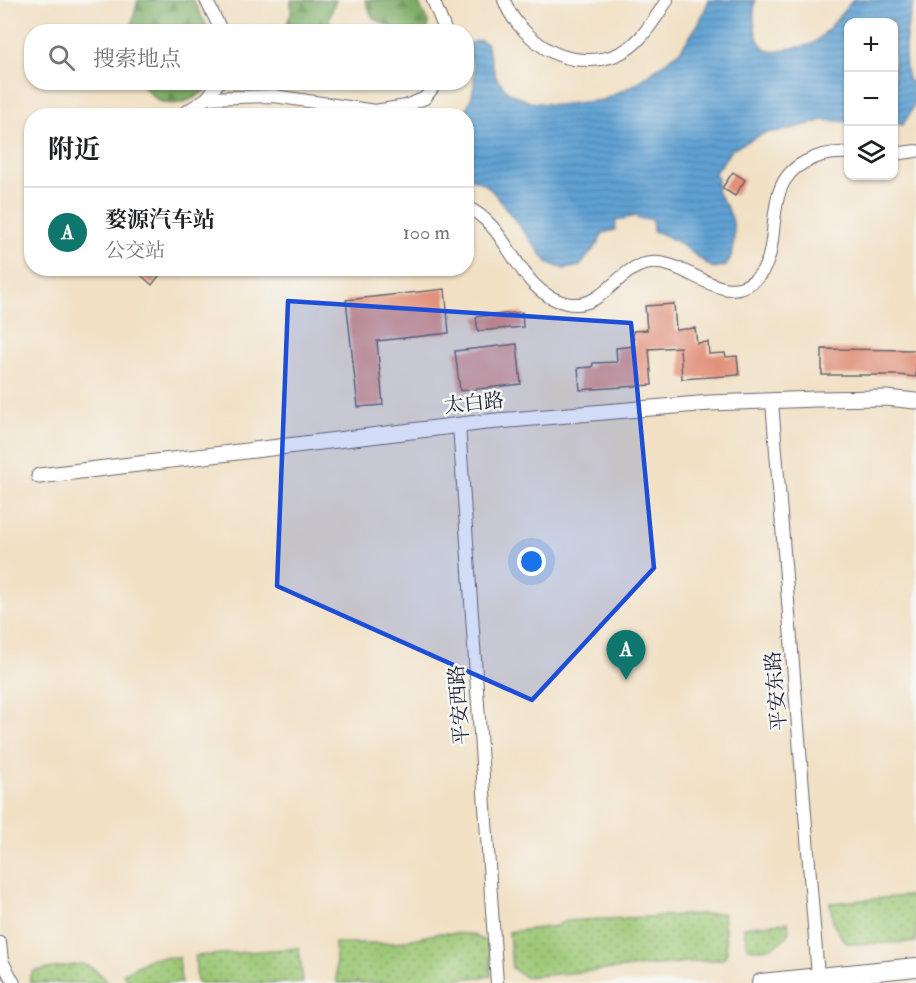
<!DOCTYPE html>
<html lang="zh">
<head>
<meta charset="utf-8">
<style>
  :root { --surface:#fff; --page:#f6f6f6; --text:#202124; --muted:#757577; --line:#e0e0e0; --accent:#0f766e }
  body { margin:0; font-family:"IM FELL Double Pica","Noto Serif SC",serif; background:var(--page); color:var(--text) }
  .controls { position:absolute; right:18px; top:18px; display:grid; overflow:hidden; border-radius:12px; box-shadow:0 2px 4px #0004 }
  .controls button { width:54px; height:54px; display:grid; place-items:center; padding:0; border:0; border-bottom:2px solid var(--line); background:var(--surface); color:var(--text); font:30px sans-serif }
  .you { position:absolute; left:532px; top:562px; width:21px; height:21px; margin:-15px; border:4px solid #fff; border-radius:50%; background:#1a73e8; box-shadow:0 0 0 9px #1a73e833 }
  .badge { display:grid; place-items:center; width:39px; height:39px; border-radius:50%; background:var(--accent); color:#fff; font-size:20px; font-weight:700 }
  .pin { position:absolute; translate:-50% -50px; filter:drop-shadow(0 2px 3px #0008) }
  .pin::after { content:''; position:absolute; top:32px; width:21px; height:18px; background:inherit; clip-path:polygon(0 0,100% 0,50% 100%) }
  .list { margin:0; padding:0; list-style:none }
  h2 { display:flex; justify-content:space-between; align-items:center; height:78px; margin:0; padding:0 24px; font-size:26px }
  h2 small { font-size:20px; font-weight:400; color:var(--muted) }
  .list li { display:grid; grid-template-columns:39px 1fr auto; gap:18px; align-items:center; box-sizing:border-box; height:90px; padding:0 24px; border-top:2px solid var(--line) }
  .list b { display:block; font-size:22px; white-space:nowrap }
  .list p { margin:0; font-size:20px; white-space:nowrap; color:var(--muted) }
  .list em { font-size:20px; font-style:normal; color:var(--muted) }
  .icon { flex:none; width:33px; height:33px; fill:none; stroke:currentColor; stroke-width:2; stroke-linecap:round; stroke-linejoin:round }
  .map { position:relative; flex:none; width:916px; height:983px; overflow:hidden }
  .search { position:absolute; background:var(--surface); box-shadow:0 2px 4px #0004; left:24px; top:24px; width:450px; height:66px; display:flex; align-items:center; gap:15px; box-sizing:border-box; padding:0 21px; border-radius:24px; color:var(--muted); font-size:22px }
  .panel { position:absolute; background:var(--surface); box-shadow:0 2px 4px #0004; left:24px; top:108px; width:450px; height:168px; border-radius:24px }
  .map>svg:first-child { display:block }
  .forest { fill:url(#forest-firs); stroke:#506750; stroke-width:1.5 }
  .park { fill:url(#park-dots); stroke:#5f7458; stroke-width:1.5 }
  .water { fill:url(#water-rules); stroke:#406287; stroke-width:1.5 }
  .building { fill:#e1907a }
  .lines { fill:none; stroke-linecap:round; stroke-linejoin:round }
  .minor-casing { stroke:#6a646b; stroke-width:14 }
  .tertiary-casing { stroke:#6a646b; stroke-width:17 }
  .primary-casing { stroke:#6a646b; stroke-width:20 }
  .minor { stroke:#fff; stroke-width:12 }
  .tertiary { stroke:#fff; stroke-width:15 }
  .primary { stroke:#fff; stroke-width:18 }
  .marked { fill:#1d4ed8; fill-opacity:0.2; stroke:#1d4ed8; stroke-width:4.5; stroke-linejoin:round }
  .labels { text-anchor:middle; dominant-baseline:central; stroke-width:5; stroke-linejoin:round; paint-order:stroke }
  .street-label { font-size:20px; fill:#22223b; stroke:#f6f6f2 }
</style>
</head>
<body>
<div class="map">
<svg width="916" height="983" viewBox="0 0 916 983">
  <defs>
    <pattern id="forest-firs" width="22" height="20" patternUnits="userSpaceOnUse" patternTransform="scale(1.5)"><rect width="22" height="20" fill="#7dac66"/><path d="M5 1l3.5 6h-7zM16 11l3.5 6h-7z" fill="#668c55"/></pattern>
    <pattern id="park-dots" width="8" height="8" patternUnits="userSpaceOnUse" patternTransform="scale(1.5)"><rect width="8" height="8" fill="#9cc774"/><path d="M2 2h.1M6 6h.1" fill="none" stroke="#7fa160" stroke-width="1.8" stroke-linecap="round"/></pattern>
    <pattern id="water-rules" width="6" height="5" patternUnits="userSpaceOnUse" patternTransform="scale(1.5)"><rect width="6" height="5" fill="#5fa1d3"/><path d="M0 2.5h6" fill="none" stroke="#4e83ac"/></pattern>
  </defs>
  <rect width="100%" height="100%" fill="#f6f6f2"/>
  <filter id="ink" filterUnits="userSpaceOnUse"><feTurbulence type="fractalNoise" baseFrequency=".0167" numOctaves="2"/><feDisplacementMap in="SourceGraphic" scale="12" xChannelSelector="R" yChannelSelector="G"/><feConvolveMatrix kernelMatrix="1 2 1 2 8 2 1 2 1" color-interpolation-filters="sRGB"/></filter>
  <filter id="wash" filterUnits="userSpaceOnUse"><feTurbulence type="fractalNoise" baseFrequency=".008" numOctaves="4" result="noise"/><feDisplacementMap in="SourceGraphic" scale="24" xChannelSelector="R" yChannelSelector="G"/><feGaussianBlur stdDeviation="1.35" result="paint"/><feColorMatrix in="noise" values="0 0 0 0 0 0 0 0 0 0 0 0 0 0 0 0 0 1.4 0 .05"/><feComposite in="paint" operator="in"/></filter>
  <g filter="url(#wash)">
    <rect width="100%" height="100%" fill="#f1e0c4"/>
    <g class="forest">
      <path d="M138 0H193L209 31H130Z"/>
      <path d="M291 0H336L329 18 331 31H284L291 13Z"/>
      <path d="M365 0H417L428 22V31H398L373 18Z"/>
      <path d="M141 83H211C200 98 177 110 158 100 151 96 146 89 141 83Z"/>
    </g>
    <g class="park">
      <path d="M916 895V942L852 944 845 942 834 925 830 903Z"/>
      <path d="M723 913 727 953 723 959 525 977 512 968 509 932 556 926 565 921Z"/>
      <path d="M788 922 789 932C781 946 763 953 747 947L744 927Z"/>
      <path d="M440 933 471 934 490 944 491 976 411 983H337L335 943H395Z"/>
      <path d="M299 948 303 983H197L195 956Z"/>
      <path d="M179 957 181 983H131L123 974 151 958Z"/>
      <path d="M81 964C93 966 101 975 109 983H30V977L34 971Z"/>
    </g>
    <path class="water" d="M709 0H755C753 15 752 45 770 51 776 53 782 50 788 49 797 46 806 48 815 42 829 31 841 13 853 0H915C905 26 902 52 908 80L916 85C916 103 913 111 902 125L894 123V22H848V122L824 120 788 130 765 133 732 149 714 174 718 178C714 197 722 196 729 211 737 226 735 253 726 266L713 268C693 255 677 237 653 231L652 219H638L637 216 616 220 615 230 603 233 598 243 580 266 564 269 548 263 494 193 485 184 467 177 466 116 463 115C471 101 476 88 474 70 473 60 467 53 470 43L480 40 486 43 496 77 509 93 530 102 557 105 603 100 636 84 680 51 699 23Z"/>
    <g id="blocks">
      <g class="building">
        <path d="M733 172 745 180 735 196 722 188Z"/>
        <path d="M147 268H165L152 285 141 275Z"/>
        <path d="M445 289 449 333 377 341 383 405 358 407 346 300Z"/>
        <path d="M674 304 676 330 695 328 697 343 708 342 709 354 725 353 726 357 737 356 739 375 682 379 680 347 649 349 652 385 580 390 578 368 592 367 593 363 617 362 616 348 634 346 633 331 647 330 645 306Z"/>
        <path d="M522 312 523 327 478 331 476 317Z"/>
        <path d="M517 344 521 384 460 391 455 351Z"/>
        <path d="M822 349 916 350V377L898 375H822Z"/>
      </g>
    </g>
  </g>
  <g filter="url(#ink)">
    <use href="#blocks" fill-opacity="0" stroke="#6a646b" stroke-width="1.5"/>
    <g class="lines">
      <g class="minor-casing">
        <g id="minor">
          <path d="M206 0 222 32"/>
          <path d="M433 0 446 32"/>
          <path d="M504 0C511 19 523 31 538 43 567 66 614 67 640 38 650 27 659 13 667 0"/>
          <path d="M207 98 274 96 375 111 406 106 425 98 437 82"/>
          <path d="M180 116 207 98 219 82"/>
          <path d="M894 154 916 151"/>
          <path d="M466 207C511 226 516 292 566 303 601 311 614 274 641 265 682 251 716 308 752 282 790 255 755 187 805 162 818 155 833 152 848 153"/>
          <path d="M772 402 818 976"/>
          <path d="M459 425 497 983"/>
          <path d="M0 943 2 961 14 983"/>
        </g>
      </g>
      <g class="tertiary-casing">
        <path id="tertiary" d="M39 476 486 422 710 403 816 399 886 398 916 401"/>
      </g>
      <g class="primary-casing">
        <path id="primary" d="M761 983 916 967"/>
      </g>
      <use href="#minor" class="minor"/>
      <use href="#tertiary" class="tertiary"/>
      <use href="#primary" class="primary"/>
    </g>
  </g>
  <path class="marked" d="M288 301 631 323 654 568 532 700 277 586Z"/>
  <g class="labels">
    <g class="street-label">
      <text transform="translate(474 403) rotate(-6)">太白路</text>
      <text transform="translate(776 691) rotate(-95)">平安东路</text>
      <text transform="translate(459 705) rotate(-94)">平安西路</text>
    </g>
  </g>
</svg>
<div class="controls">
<button>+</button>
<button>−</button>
<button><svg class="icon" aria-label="layers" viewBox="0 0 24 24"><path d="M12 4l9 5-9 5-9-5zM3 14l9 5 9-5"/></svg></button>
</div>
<div class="you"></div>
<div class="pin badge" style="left:626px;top:680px">A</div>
<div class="search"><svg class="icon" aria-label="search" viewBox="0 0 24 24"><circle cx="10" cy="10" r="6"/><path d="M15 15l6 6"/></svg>搜索地点</div>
<section class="panel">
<h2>附近<small></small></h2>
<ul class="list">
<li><span class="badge">A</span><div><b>婺源汽车站</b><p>公交站</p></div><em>100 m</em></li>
</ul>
</section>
</div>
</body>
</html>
